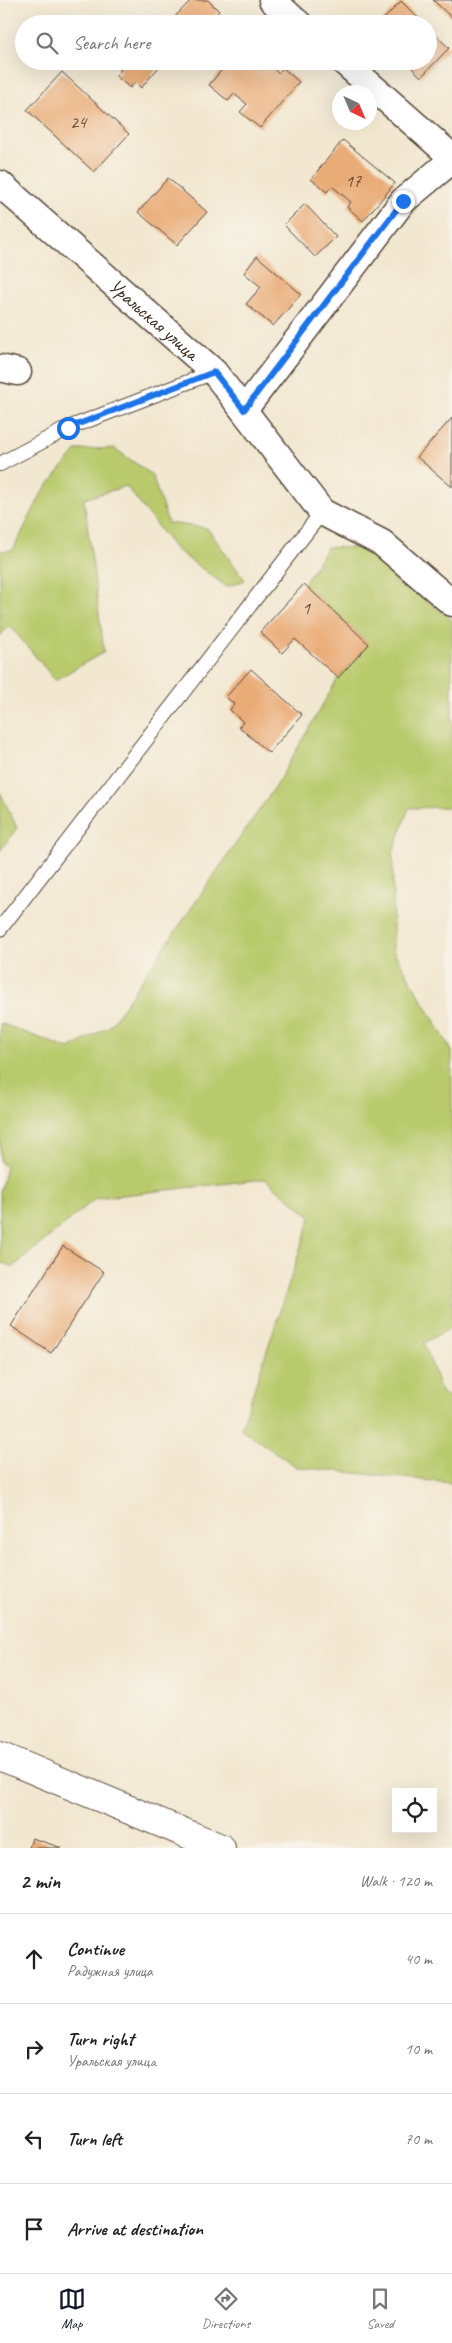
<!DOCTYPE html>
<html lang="en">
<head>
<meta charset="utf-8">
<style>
  :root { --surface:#fff; --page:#f2f2f2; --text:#222; --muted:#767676; --line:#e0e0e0; --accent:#111827 }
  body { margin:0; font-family:Caveat,sans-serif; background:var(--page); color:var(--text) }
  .controls { position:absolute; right:15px; bottom:15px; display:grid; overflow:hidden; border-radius:0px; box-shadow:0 5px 20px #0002 }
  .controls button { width:45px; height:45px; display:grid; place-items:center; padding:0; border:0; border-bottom:1px solid var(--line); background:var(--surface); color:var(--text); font:25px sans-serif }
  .compass { position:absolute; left:332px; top:85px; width:45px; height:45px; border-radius:50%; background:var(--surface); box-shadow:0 5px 20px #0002; rotate:136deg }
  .stop { position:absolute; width:15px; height:15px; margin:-11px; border:4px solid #1a73e8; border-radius:50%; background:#fff }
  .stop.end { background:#1a73e8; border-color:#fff; box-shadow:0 1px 5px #0008 }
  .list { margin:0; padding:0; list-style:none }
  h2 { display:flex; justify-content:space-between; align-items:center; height:65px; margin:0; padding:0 20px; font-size:21px }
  h2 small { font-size:16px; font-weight:400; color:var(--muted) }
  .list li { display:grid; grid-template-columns:32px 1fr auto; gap:15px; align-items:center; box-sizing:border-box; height:90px; padding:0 20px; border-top:1px solid var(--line) }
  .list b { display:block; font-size:19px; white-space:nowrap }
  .list p { margin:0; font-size:16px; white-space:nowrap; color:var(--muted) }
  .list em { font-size:16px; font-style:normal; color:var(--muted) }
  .icon { flex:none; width:28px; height:28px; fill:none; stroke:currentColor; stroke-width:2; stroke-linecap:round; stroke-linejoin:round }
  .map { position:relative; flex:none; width:452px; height:1848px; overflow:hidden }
  .search { position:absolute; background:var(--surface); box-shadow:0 5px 20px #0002; left:15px; right:15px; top:15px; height:55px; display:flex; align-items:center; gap:12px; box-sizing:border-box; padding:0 18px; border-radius:28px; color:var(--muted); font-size:19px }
  .sheet { height:425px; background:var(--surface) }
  nav { display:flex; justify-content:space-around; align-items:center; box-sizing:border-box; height:70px; border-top:1px solid var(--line); background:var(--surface); font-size:14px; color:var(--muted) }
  nav a { display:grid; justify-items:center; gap:2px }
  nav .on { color:var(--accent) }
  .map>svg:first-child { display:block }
  .green { fill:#b9ca6d; stroke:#7a7a46 }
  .building { fill:#eaac77 }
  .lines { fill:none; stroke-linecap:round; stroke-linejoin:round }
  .lane-casing { stroke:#564639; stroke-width:16 }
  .street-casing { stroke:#564639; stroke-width:29 }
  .secondary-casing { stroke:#564639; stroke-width:30 }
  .lane { stroke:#fff; stroke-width:14 }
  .street { stroke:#fff; stroke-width:26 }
  .secondary { stroke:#fff; stroke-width:28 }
  .route { stroke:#1a73e8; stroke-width:6 }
  .labels { text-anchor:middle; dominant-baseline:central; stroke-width:5; stroke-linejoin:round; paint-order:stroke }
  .number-label { font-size:18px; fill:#674a34 }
  .street-label { font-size:20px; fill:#3b2a1e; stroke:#f7f3e8 }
</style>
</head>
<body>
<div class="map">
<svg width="452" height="1848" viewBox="0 0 452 1848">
  <rect width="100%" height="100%" fill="#f7f3e8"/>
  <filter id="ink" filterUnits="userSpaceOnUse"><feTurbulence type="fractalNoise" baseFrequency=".02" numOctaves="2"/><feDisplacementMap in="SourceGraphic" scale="10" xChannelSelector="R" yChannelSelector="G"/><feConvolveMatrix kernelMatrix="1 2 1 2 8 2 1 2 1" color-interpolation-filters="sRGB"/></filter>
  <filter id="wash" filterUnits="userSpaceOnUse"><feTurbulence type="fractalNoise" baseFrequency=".0096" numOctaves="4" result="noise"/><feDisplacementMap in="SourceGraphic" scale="20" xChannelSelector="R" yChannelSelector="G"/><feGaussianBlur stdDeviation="1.12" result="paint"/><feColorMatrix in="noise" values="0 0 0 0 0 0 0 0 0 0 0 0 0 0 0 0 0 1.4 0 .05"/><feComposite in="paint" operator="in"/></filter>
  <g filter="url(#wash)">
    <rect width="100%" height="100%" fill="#f2e7d0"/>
    <g class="green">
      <path d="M114 448 152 475 168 523 207 528 245 580 227 587 175 549 126 486 84 499 104 652 55 680 10 626 0 636V551L13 550 43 491 77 450Z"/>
      <path d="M327 547 360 548 452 620V807L409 808 393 853V950L452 1051V1327L424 1343 442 1394 452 1398V1483L297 1467 241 1429 311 1217 265 1179 96 1198 13 1267 0 1262V1192L6 1167 0 1162V1023L69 1049 110 1026 275 787 338 678 369 644 304 584Z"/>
      <path d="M0 792 17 828 0 851Z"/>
    </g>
    <g id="blocks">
      <g class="building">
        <path d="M191 0H208L219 11 207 24H172L170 22Z"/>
        <path d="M433 0H452V18Z"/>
        <path d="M401 1 424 24H379Z"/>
        <path d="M428 28 449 48 421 77 405 61H428Z"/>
        <path d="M111 61H153L159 67 141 88 135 82 130 88 116 76 121 70Z"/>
        <path d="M229 61H265L278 73 283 68 299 82 260 128 240 112 247 104 234 94 228 101 209 85Z"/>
        <path d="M62 72 129 134 94 172 27 110Z"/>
        <path d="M343 140 395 183 363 221 347 207 351 202 332 186 327 192 311 179Z"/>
        <path d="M168 178 207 212 177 245 138 212Z"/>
        <path d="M305 204 336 237 315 257 284 225Z"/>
        <path d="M257 256 301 294 273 326 246 304 261 287 244 273Z"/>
        <path d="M452 418V487L417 457Z"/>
        <path d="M304 584 369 644 338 678 295 639 282 653 260 632Z"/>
        <path d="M251 669 302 715 269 753 239 727 243 722 230 710 234 704 226 697Z"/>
        <path d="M63 1246 104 1272 51 1353 11 1326Z"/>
        <path d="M32 1838 62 1848H29Z"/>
      </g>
    </g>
  </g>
  <g filter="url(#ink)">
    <use href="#blocks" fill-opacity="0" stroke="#564639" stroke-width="1"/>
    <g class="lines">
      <g class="lane-casing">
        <g id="lane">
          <path d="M0 464 68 428 214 372"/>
          <path d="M0 929 322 512"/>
        </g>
      </g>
      <g class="street-casing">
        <g id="street">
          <path d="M272 0 299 24"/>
          <path d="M343 61 452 157"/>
          <path id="s1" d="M0 184 214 372 322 512 382 543 452 603"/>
          <path d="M0 368 18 372"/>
          <path d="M244 410 403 201 452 160"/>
        </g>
      </g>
      <g class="secondary-casing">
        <path id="secondary" d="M0 1756 221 1848"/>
      </g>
      <use href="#lane" class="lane"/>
      <use href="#street" class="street"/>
      <use href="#secondary" class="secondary"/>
    </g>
  </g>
  <g class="lines" filter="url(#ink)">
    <path class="route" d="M68 428 214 372 244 410 403 201"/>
  </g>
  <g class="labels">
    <g class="number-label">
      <text x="78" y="122">24</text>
      <text x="353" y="181">17</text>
      <text x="306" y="608">1</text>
    </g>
    <g class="street-label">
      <text stroke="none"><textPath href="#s1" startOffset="205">Уральская улица</textPath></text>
    </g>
  </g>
</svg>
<div class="controls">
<button><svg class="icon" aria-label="locate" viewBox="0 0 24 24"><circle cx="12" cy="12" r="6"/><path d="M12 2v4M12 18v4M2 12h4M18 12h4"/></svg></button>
</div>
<svg class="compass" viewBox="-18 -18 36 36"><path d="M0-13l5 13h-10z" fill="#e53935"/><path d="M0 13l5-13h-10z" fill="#767676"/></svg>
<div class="stop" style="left:68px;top:428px"></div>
<div class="stop end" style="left:403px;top:201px"></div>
<div class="search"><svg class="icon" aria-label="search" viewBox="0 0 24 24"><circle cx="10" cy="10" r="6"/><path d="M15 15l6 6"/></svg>Search here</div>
</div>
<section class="sheet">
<h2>2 min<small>Walk · 120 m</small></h2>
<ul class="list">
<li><svg class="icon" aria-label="ahead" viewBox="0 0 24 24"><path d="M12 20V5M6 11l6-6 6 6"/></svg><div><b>Continue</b><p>Радужная улица</p></div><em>40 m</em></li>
<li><svg class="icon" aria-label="right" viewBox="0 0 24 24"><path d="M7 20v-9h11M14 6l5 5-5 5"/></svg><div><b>Turn right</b><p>Уральская улица</p></div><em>10 m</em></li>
<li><svg class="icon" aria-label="left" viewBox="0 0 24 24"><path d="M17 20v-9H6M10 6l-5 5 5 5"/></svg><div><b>Turn left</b></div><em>70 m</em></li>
<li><svg class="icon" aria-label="arrive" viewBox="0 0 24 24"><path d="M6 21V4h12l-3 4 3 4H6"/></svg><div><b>Arrive at destination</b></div></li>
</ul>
</section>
<nav>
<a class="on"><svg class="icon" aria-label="map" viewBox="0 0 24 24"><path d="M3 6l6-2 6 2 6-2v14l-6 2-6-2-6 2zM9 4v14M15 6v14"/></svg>Map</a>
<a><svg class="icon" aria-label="directions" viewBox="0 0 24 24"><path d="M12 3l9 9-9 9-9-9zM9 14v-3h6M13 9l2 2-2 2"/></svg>Directions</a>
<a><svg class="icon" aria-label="saved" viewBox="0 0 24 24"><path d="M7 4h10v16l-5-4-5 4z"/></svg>Saved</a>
</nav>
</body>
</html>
